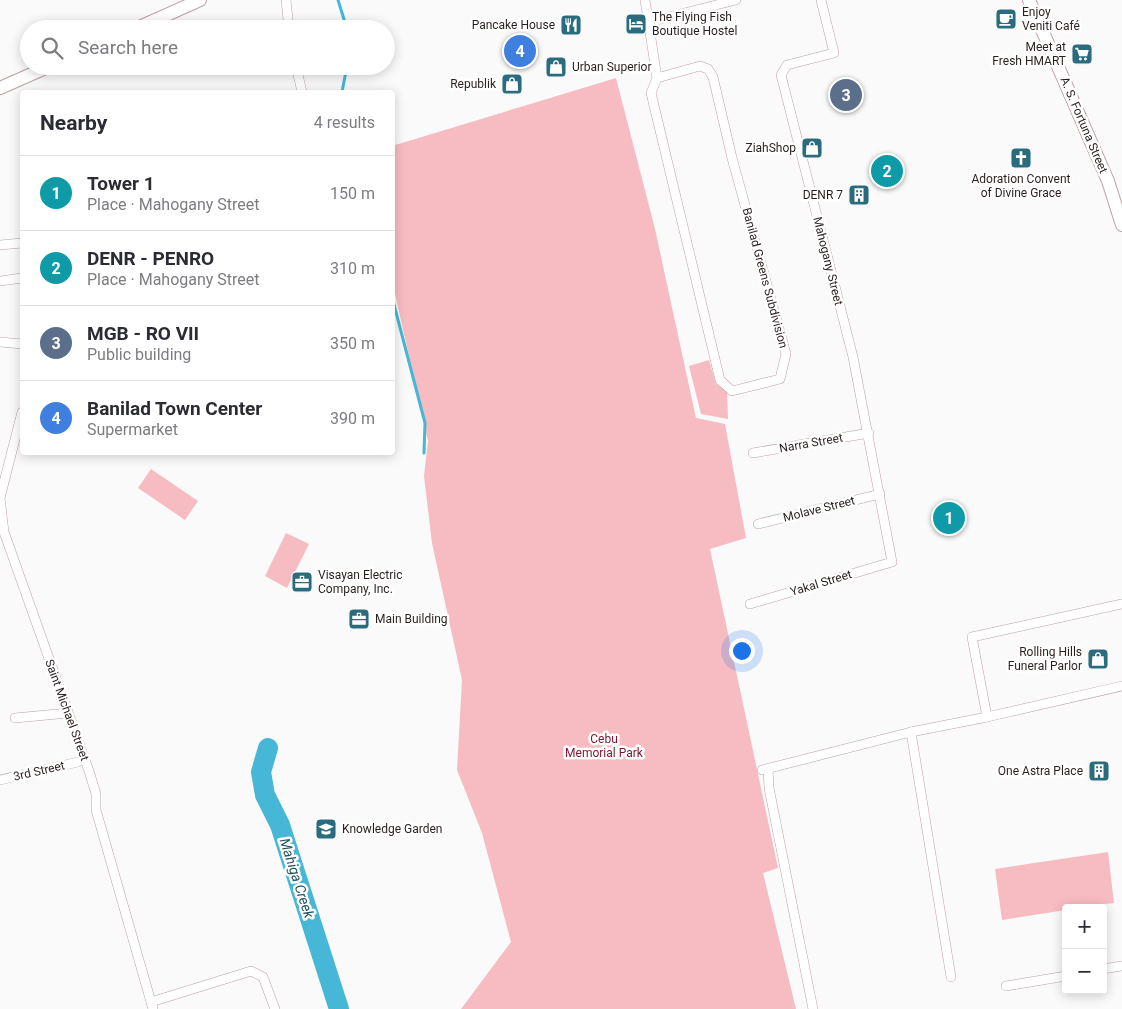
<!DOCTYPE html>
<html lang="en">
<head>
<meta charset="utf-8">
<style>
  :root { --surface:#fff; --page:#f7f7f7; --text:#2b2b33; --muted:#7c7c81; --line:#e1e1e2; --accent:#2a6c7e }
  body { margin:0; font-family:Roboto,sans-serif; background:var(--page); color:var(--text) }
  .controls { position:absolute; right:15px; bottom:15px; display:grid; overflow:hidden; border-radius:5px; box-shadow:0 2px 12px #0003 }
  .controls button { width:45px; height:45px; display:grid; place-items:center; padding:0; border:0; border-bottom:1px solid var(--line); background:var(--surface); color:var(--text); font:25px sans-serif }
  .you { position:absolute; left:741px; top:650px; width:18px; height:18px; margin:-12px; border:4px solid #fff; border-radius:50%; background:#1a73e8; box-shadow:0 0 0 8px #1a73e833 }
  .badge { display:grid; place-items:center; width:32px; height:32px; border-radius:50%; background:var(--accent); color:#fff; font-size:16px; font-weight:700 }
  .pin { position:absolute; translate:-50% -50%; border:2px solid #fff; box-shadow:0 1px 5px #0006 }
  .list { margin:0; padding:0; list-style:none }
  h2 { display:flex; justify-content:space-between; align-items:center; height:65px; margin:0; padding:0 20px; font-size:21px }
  h2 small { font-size:16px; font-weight:400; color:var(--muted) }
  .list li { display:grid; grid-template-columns:32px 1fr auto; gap:15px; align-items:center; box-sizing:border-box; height:75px; padding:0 20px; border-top:1px solid var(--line) }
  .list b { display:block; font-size:19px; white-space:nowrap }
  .list p { margin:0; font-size:16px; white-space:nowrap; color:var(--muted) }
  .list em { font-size:16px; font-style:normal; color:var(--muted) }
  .icon { flex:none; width:28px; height:28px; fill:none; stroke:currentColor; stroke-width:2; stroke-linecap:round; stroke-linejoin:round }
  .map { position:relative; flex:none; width:1122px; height:1009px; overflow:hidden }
  .search { position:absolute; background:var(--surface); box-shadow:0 2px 12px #0003; left:20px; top:20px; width:375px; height:55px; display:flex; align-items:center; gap:12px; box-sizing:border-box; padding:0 18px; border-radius:28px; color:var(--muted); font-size:19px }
  .panel { position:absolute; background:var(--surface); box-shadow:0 2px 12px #0003; left:20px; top:90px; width:375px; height:365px; border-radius:5px }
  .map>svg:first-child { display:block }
  .green { fill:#f7bcc1 }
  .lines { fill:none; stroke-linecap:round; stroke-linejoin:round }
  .stream { stroke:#46b7d6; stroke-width:3 }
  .river { stroke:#46b7d6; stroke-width:20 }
  .minor-casing { stroke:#bea1a3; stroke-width:10 }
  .secondary-casing { stroke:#bea1a3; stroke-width:14 }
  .minor { stroke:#fff; stroke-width:9 }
  .secondary { stroke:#fff; stroke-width:12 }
  .labels { text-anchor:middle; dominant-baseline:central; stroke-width:5; stroke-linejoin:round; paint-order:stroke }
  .poi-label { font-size:12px; fill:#2a1f1f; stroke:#fff; text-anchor:end }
  .street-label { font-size:12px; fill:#2a1f1f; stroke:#fff }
  .park-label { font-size:12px; fill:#7e142e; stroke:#fff }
  .water-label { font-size:14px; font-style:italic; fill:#235360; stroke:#fff }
</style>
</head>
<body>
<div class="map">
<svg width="1122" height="1009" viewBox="0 0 1122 1009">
  <rect width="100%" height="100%" fill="#fafafa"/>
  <g class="green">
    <path d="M616 78 655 229 696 418 725 424 746 538 710 549 778 868 763 873 796 1009H461L511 942 482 833 457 770 462 680 432 543 424 476 428 441 393 285 392 146Z"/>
    <path d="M709 360 716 384 727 391 728 419 701 414 689 366Z"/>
    <path d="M151 469 198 501 185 520 138 488Z"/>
    <path d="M286 533 309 544 287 588 265 576Z"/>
    <path d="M1108 852 1114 903 1066 908V910L1002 920 995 869Z"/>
  </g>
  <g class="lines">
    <g class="stream">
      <path d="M338 0 347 29"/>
      <path d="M342 92 347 66"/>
      <path d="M392 297 425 423 424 453"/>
    </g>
    <path class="river" d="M268 748 261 772 265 795 280 825 339 1009"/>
    <g class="minor-casing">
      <g id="minor">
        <path d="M286 0 289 29"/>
        <path d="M645 0 657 78 651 93 720 380 732 391 780 379 786 354 732 158 713 77 708 69 700 66 657 78"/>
        <path d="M649 22 736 0"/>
        <path d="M296 66 302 92"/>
        <path d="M0 245 22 243"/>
        <path d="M0 281 22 278"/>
        <path d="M0 342 22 344"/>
        <path d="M22 412 0 498 4 532 89 771 96 794V810L153 1009"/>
        <path d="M753 453 869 433"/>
        <path d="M758 524 880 494"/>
        <path d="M750 604 892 562 853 357 781 75 787 65 834 53 821 0"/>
        <path d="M987 717 972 637 1122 604"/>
        <path d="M15 718 68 713"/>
        <path d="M911 732 951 977"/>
        <path d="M768 769 769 788 813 1009"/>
        <path d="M762 770 911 732 987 717 1122 686"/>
        <path d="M0 780 78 762"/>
        <path d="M1103 969 1122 966"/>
        <path d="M1006 986 1066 976"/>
        <path d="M151 1002 251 971 263 977 275 1009"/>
      </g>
    </g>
    <g class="secondary-casing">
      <g id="secondary">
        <path d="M1029 0 1108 181 1122 225"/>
        <path d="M135 29 200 0"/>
        <path d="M0 88 50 66"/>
      </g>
    </g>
    <use href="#minor" class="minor"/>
    <use href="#secondary" class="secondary"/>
  </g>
  <defs>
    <g id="cafe-square" transform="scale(1.125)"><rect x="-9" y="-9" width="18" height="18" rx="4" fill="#2a6c7e" stroke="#fff"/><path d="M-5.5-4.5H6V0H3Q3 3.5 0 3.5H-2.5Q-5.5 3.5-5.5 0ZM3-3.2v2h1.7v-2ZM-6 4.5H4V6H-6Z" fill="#fff"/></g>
    <g id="hotel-square" transform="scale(1.125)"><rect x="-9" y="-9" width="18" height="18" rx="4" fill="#2a6c7e" stroke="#fff"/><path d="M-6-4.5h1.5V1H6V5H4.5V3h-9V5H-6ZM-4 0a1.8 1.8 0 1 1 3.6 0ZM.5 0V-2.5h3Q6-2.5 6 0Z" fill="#fff"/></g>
    <g id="restaurant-square" transform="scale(1.125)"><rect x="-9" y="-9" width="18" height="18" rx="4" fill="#2a6c7e" stroke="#fff"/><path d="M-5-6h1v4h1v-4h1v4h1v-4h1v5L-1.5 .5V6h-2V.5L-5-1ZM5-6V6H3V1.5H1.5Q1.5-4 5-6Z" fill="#fff"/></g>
    <g id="supermarket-square" transform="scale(1.125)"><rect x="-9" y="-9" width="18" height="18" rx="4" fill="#2a6c7e" stroke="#fff"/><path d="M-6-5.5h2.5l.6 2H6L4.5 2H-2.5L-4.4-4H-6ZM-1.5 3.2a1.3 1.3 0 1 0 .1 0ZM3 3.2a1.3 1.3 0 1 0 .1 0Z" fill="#fff"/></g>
    <g id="shop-square" transform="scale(1.125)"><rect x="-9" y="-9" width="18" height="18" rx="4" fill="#2a6c7e" stroke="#fff"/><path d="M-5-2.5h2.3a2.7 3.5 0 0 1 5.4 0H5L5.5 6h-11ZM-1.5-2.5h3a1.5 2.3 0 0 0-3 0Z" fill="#fff"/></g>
    <g id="church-square" transform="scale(1.125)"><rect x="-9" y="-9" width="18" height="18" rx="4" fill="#2a6c7e" stroke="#fff"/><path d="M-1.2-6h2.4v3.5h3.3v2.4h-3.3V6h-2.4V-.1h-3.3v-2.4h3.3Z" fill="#fff"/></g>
    <g id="building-square" transform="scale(1.125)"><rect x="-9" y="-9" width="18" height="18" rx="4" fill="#2a6c7e" stroke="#fff"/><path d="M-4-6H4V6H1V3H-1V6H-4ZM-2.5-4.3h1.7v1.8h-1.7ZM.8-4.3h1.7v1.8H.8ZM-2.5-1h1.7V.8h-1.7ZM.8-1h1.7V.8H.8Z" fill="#fff"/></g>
    <g id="office-square" transform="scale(1.125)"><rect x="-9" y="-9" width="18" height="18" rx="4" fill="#2a6c7e" stroke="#fff"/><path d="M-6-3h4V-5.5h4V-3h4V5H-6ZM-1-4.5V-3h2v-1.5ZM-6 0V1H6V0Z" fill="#fff"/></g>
    <g id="school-square" transform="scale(1.125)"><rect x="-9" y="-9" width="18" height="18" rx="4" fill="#2a6c7e" stroke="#fff"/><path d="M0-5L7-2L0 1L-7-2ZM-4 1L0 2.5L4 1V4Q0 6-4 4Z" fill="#fff"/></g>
  </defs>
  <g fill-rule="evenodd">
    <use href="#cafe-square" x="1006" y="19"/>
    <use href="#hotel-square" x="636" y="24"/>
    <use href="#restaurant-square" x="571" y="25"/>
    <use href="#supermarket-square" x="1082" y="54"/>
    <use href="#shop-square" x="556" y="67"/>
    <use href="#shop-square" x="512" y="84"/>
    <use href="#shop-square" x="812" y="148"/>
    <use href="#church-square" x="1021" y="158"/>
    <use href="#building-square" x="859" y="195"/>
    <use href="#office-square" x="302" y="582"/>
    <use href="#office-square" x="359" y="619"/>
    <use href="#shop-square" x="1098" y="659"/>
    <use href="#building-square" x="1099" y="771"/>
    <use href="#school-square" x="326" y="829"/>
  </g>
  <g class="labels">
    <g class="poi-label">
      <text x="1022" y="12" text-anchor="start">Enjoy<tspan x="1022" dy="14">Veniti Café</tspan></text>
      <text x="652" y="17" text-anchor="start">The Flying Fish<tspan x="652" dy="14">Boutique Hostel</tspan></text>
      <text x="555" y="25">Pancake House</text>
      <text x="1066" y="47">Meet at<tspan x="1066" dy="14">Fresh HMART</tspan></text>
      <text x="572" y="67" text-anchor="start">Urban Superior</text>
      <text x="496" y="84">Republik</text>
      <text x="796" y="148">ZiahShop</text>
      <text x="1021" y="179" text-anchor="middle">Adoration Convent<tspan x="1021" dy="14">of Divine Grace</tspan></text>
      <text x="843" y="195">DENR 7</text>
      <text x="318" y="575" text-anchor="start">Visayan Electric<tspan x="318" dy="14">Company, Inc.</tspan></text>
      <text x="375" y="619" text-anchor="start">Main Building</text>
      <text x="1082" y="652">Rolling Hills<tspan x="1082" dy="14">Funeral Parlor</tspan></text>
      <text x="1083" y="771">One Astra Place</text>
      <text x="342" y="829" text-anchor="start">Knowledge Garden</text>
    </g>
    <g class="street-label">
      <text transform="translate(1084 125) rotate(67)">A. S. Fortuna Street</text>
      <text transform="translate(828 261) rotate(76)">Mahogany Street</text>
      <text transform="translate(765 278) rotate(75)">Banilad Greens Subdivision</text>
      <text transform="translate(811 443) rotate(-10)">Narra Street</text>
      <text transform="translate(819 509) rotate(-14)">Molave Street</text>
      <text transform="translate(821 583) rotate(-17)">Yakal Street</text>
      <text transform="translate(67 710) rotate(70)">Saint Michael Street</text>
      <text transform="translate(39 771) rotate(-13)">3rd Street</text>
    </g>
    <g class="park-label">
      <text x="604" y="739">Cebu<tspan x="604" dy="14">Memorial Park</tspan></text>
    </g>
    <g class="water-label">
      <text transform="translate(297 878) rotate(72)">Mahiga Creek</text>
    </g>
  </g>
</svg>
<div class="controls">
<button>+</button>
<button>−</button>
</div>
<div class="you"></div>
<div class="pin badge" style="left:949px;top:518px;background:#0f9aa8">1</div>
<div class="pin badge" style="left:887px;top:171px;background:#0f9aa8">2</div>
<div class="pin badge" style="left:846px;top:95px;background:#5c6f8a">3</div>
<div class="pin badge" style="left:520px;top:51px;background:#3f7fe0">4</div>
<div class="search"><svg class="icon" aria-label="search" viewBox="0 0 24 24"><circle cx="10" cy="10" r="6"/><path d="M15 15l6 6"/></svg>Search here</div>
<section class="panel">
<h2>Nearby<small>4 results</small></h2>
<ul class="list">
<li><span class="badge" style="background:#0f9aa8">1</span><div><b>Tower 1</b><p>Place · Mahogany Street</p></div><em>150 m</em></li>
<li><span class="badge" style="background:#0f9aa8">2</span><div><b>DENR - PENRO</b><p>Place · Mahogany Street</p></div><em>310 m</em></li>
<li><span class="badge" style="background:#5c6f8a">3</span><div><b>MGB - RO VII</b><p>Public building</p></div><em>350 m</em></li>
<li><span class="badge" style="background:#3f7fe0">4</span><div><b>Banilad Town Center</b><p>Supermarket</p></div><em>390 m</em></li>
</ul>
</section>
</div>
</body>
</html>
